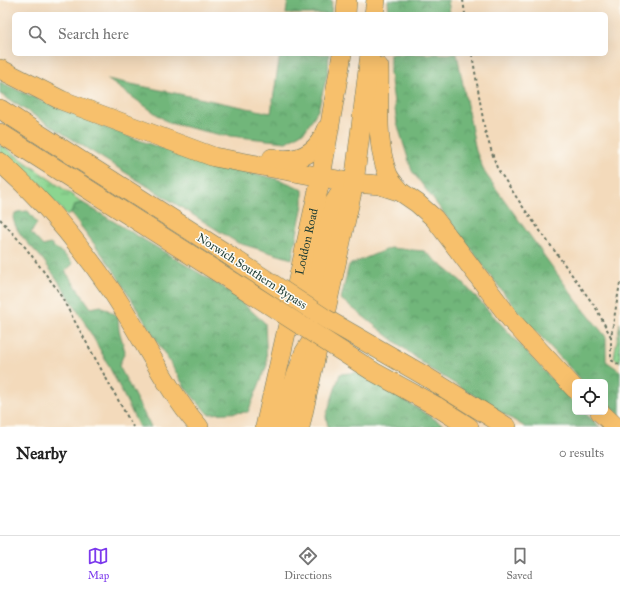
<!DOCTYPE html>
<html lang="en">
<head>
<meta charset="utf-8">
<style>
  :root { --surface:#fff; --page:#f2f2f2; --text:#222; --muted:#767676; --line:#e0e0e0; --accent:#7c3aed }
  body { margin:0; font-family:"IM FELL Great Primer",serif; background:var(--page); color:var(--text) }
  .controls { position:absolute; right:12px; bottom:12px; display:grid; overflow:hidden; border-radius:6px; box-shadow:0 4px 16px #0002 }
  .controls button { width:36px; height:36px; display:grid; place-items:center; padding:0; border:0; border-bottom:1px solid var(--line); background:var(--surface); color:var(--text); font:20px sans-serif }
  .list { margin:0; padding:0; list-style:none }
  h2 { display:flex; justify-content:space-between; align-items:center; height:52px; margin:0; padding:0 16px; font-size:17px }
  h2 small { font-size:13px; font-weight:400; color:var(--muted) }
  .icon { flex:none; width:22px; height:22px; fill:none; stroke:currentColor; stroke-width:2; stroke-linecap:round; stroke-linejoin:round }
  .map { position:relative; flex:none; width:620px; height:427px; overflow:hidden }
  .search { position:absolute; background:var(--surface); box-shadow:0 4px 16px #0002; left:12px; right:12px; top:12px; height:44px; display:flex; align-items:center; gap:10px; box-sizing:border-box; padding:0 14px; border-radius:6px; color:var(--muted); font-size:15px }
  .sheet { height:108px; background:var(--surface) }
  nav { display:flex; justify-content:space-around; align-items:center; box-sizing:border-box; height:56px; border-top:1px solid var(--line); background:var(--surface); font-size:11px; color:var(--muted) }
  nav a { display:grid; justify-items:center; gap:2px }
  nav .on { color:var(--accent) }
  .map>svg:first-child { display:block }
  .grass { fill:url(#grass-tufts); stroke:#568962 }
  .forest { fill:url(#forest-crowns); stroke:#487a57 }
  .garden { fill:url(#garden-furrows); stroke:#568962 }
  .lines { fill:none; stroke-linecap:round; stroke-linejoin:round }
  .highway-casing { stroke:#697463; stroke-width:20 }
  .path { stroke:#697463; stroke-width:2; stroke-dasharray:3 3; stroke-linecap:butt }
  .highway { stroke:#f7c06c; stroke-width:19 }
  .highway-bridge-casing { stroke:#697463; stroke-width:20; stroke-linecap:butt }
  .highway-bridge { stroke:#f7c06c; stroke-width:19 }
  .labels { text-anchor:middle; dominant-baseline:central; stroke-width:3; stroke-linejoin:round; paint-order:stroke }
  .street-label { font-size:12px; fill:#1f3d34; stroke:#fdfcf7 }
</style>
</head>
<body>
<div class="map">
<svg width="620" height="427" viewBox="0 0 620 427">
  <defs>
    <pattern id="grass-tufts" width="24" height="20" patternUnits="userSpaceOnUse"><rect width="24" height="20" fill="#8cd590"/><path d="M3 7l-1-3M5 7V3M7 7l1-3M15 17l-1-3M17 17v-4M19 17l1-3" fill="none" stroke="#72ae76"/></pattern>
    <pattern id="forest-crowns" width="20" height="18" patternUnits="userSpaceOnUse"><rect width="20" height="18" fill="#71b67a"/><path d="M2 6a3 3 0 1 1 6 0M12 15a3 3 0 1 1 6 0" fill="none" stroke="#5c9565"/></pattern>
    <pattern id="garden-furrows" width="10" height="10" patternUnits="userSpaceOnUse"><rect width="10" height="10" fill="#8cd590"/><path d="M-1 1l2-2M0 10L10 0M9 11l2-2" fill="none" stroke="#72ae76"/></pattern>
  </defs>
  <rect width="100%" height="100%" fill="#fdfcf7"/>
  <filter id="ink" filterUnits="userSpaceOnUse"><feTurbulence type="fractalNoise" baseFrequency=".025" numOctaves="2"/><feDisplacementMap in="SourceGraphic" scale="8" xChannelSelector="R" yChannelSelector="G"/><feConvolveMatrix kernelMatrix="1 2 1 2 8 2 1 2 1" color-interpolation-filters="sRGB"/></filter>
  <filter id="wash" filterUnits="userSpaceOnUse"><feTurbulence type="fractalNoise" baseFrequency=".012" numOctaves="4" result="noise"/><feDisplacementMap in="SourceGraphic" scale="16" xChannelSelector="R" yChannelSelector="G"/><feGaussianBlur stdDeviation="0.9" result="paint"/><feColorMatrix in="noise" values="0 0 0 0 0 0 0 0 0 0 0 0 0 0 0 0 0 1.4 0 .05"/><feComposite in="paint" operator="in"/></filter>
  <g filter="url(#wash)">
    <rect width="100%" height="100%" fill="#f3dabb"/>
    <path class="grass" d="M0 145 7 149 83 203 75 205 71 213 67 215 46 193 0 153Z"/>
    <g class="forest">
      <path d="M288 0H332L331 14H286Z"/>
      <path d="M388 0H448L450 14H389Z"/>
      <path d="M280 54H329L328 71 318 110 305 131 286 142 221 135 169 123 107 79 271 113Z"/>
      <path d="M390 54H457L476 151 485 173 573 296 606 337V361L620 371V416L605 402V382H583L518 312 412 171 397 123 390 74Z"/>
      <path d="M0 82C67 113 136 141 206 163 238 173 273 173 303 190V204L292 259 238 243 0 94Z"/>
      <path d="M83 203 229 291 265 323 267 365 248 412 208 414 186 389 113 269 71 213 75 205Z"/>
      <path d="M28 211 37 223 31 233 43 246 50 244 66 256 73 264 65 271 91 308 101 306 118 316 119 330 125 351 119 366 151 427H139C112 370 82 312 44 261 34 248 15 234 13 217L17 212Z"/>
      <path d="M390 248 424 251 462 282 575 404V412H584L600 427H525L429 368 341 299 349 265Z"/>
      <path d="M360 372 447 427H328L326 416 340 374Z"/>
    </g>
    <path class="garden" d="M620 323V362L614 358Z"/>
  </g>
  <g filter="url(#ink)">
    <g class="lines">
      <g class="highway-casing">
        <g id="highway">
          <path d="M346 14 347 0"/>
          <path d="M374 14 376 0"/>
          <path d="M379 67C380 101 375 139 387 172 389 179 396 186 401 192"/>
          <path d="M0 69 61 100 214 157 354 183 380 185 401 192 417 203 434 218 512 321 575 389"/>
          <path d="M0 109 230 256"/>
          <path d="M0 133 235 283"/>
          <path d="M272 158C297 163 317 155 326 129"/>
          <path d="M0 162C41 198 78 242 109 287 141 333 163 385 199 427"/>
          <path d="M302 322 312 298 334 203 342 190 354 183"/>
          <path d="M425 376 507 427"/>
          <path d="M436 406 469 427"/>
          <path d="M600 412 616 427"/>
          <path id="s1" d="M265 427 321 177 342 54"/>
          <path d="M282 427 291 391 304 353 318 331"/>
          <path d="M300 427 354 183 370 54"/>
        </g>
      </g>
      <g class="path">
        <path d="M463 0 465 14"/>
        <path d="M472 54 485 131 497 168 525 210 596 308 611 337"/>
        <path d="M0 219 25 247 57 289 133 427"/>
        <path d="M620 283 611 337V360L620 365"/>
      </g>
      <use href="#highway" class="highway"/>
      <g class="highway-bridge-casing">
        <g id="highway-bridge">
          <path d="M230 256 326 319 425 376"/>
          <path d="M235 283 374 372 436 406"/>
        </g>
      </g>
      <use href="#highway-bridge" class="highway-bridge"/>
    </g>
  </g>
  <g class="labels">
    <g class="street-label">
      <text stroke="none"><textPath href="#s1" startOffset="190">Loddon Road</textPath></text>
      <text transform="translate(252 271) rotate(33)">Norwich Southern Bypass</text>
    </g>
  </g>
</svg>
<div class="controls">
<button><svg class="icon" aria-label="locate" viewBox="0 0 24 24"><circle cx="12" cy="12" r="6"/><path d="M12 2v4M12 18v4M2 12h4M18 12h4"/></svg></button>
</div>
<div class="search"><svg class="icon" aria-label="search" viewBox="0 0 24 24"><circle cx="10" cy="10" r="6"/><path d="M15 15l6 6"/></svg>Search here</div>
</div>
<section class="sheet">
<h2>Nearby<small>0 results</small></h2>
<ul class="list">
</ul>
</section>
<nav>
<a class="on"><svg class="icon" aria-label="map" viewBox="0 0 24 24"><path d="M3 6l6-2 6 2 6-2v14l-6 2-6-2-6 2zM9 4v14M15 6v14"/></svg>Map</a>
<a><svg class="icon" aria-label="directions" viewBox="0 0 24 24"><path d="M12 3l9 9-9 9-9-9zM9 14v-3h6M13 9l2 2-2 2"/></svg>Directions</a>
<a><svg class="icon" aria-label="saved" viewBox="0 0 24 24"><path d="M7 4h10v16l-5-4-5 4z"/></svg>Saved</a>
</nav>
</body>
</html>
